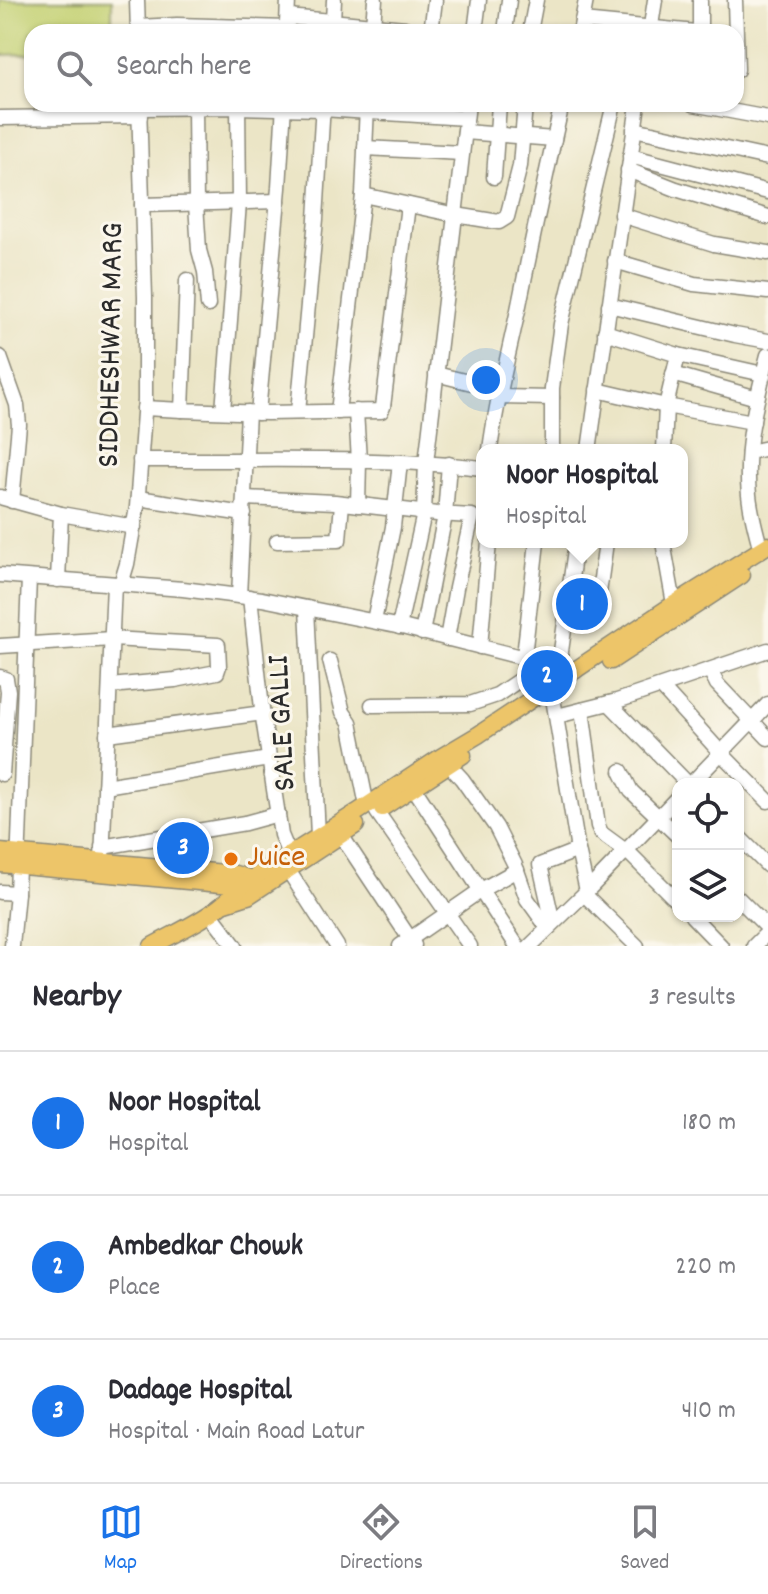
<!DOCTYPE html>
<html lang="en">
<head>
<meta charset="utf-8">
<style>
  :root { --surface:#fff; --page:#f2f2f3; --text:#2b2b33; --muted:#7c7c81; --line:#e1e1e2; --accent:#1a73e8 }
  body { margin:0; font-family:Dekko,sans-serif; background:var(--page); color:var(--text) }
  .controls { position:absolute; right:24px; bottom:24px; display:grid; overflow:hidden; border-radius:16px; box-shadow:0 2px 6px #0004 }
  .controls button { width:72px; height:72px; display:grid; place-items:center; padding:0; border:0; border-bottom:2px solid var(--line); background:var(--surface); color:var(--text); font:40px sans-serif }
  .you { position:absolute; left:486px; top:380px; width:28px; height:28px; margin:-20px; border:6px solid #fff; border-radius:50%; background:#1a73e8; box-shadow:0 0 0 12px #1a73e833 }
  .badge { display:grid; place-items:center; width:52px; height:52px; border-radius:50%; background:var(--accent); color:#fff; font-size:26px; font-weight:700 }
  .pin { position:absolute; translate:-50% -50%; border:4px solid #fff; box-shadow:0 2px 8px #0006 }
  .popup { position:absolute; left:476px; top:444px; width:212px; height:104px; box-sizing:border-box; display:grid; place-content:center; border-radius:16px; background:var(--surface); filter:drop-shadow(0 2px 6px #0005); font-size:26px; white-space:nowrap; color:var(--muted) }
  .popup b { font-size:30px; color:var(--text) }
  .popup::after { content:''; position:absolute; left:50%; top:100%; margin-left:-16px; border:16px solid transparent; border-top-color:var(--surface) }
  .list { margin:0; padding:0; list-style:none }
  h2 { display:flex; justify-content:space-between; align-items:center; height:104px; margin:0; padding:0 32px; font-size:34px }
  h2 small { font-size:26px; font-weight:400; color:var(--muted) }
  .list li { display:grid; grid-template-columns:52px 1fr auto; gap:24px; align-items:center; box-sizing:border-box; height:144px; padding:0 32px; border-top:2px solid var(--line) }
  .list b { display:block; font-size:30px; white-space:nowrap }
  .list p { margin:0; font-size:26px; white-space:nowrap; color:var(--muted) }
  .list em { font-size:26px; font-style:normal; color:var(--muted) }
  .icon { flex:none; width:44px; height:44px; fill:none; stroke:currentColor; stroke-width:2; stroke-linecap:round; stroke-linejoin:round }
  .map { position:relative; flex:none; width:768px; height:946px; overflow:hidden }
  .search { position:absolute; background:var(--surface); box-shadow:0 2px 6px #0004; left:24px; right:24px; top:24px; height:88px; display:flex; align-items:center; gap:20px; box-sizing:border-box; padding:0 28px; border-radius:24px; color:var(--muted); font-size:30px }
  .sheet { height:536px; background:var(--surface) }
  nav { display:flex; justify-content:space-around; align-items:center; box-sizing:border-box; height:112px; border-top:2px solid var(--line); background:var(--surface); font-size:22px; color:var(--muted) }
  nav a { display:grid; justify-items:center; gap:4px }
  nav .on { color:var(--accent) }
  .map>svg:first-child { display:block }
  .green { fill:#c3d071; stroke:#777e4e; stroke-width:2 }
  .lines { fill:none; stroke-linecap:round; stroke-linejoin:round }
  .minor-casing { stroke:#8b8878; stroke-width:17 }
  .major-casing { stroke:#8b8878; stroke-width:19 }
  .minor { stroke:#fff; stroke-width:14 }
  .major { stroke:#edc569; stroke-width:16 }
  .food-dot { fill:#e8710a; stroke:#fbf7ec; stroke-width:3 }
  .labels { text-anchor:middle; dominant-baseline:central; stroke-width:6; stroke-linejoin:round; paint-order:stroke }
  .street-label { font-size:32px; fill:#2b2b2b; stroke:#fbf7ec }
  .food-label { font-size:32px; fill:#c56008; stroke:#fbf7ec; text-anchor:start }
</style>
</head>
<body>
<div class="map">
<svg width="768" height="946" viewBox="0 0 768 946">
  <rect width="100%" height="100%" fill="#fbf7ec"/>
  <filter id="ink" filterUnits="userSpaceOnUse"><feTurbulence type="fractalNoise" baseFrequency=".0125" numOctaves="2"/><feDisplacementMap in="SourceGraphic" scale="16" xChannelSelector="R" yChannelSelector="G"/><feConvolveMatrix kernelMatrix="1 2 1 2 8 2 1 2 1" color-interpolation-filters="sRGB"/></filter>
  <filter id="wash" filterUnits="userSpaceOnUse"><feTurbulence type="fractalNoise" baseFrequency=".006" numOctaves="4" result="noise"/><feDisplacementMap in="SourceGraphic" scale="32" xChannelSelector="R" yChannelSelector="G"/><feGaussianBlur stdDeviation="1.8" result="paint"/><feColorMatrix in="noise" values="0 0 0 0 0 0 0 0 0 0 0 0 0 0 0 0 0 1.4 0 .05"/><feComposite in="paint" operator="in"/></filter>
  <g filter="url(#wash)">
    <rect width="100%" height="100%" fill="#ebe5c6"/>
    <path class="green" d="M0 0H112V32H32V54L0 55Z"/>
  </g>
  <g filter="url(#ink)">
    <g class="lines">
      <g class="minor-casing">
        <g id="minor">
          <path d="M137 0 138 32"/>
          <path d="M700 0V32"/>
          <path d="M735 0 737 70"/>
          <path d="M288 17 373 25 375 0"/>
          <path d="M333 21 334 0"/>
          <path d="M582 21 696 32"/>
          <path d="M287 24 288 0"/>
          <path d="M373 25 405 28"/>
          <path d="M138 27 177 25 287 28"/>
          <path d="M431 32 435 0"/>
          <path d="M475 32 479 0"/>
          <path d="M505 32 509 0"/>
          <path d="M530 32 536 0"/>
          <path d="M580 32 586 0"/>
          <path d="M650 32 655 0"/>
          <path d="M693 104 768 118"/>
          <path d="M195 107 196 204 199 250 205 272 208 305"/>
          <path d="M139 108 238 107 322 109 466 118"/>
          <path d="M0 118 140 116"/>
          <path d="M634 129 768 158"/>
          <path d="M465 132 554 139"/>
          <path d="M365 148 462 153"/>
          <path d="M630 156 768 192"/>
          <path d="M628 170 676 189 768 217"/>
          <path d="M494 177 499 104"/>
          <path d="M363 195 456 215 499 222 507 217 520 166 525 104"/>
          <path d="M142 205 278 201"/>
          <path d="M621 215 714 244 768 253"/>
          <path d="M615 261 694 284 768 292"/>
          <path d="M187 280 182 410 267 413 381 411 383 407 408 205"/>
          <path d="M609 305 735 335 768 341"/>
          <path d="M605 332 678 355 763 374"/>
          <path d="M0 357 17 405 19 425 12 501"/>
          <path d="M436 374 500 390"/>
          <path d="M673 374 757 398"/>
          <path d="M597 390 666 406 753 422"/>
          <path d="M498 397 552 398"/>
          <path d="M144 408 182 410"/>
          <path d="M223 411 239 203 238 104"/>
          <path d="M356 411 359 461 358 505"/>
          <path d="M298 412 316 219 323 104"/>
          <path d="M338 412 363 195 367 106"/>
          <path d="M258 413 279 188 284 104"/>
          <path d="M490 450C496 402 508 357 518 310 532 241 546 173 562 104"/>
          <path d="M552 450V388L561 324 614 104"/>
          <path d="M589 450 638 104"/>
          <path d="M664 450 666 406 678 355"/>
          <path d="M749 452 768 448"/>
          <path d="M140 460C254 461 369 456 482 468"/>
          <path d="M0 497 61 514 58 580"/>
          <path d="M138 498 244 514"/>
          <path d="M245 498 335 502 437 514 472 516 456 588 447 639"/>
          <path d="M61 514 134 527"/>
          <path d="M277 541 339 540 342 503"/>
          <path d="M663 542 674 604"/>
          <path d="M761 550C756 532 751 514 749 495 744 448 756 401 768 355"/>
          <path d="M0 575 183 589 262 599 406 628 576 671"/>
          <path d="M121 584 127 564 137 507 145 400V297L139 104"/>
          <path d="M239 596 248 412"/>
          <path d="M250 597 263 718 281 835 289 854"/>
          <path d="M307 608 318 836"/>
          <path d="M374 621 393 527 400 462"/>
          <path d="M595 622 606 542"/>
          <path d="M399 627 424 513 426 463 468 104"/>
          <path d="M422 633 445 515 449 464"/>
          <path d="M0 646 112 639 218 645 219 666 217 672 175 680 110 686"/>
          <path d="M480 647 489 542"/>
          <path d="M524 656 537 542"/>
          <path d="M330 661 343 712 350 722 367 806"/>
          <path d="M559 666 576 542"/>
          <path d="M710 670 717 684 768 738"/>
          <path d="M0 677 6 679 8 691 2 774"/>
          <path d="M661 687 721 753 768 801"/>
          <path d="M553 698 578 850 587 891"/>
          <path d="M609 703 688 784"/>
          <path d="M372 705 470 704 497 695 546 662"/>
          <path d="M582 710 598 826 601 833 631 855 678 902"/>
          <path d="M557 716 617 701 768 650"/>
          <path d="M107 734 263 713"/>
          <path d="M449 765 462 779 496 827 515 865 527 899 548 928"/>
          <path d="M621 771 631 791 678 836"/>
          <path d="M691 784 768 704"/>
          <path d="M105 786 269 759"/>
          <path d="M414 788 517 946"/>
          <path d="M377 812 470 946"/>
          <path d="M341 835 414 945"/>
          <path d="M738 836 768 866"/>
          <path d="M102 847 245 823 278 814"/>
          <path d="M102 860 114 584"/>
          <path d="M288 870 337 946"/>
          <path d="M0 892 17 893"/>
          <path d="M584 894 678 797"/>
          <path d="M738 898 768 928"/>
          <path d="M210 913 235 946"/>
          <path d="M692 916 721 946"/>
          <path d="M553 923 540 865 578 850"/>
          <path d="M12 946 17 893 29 578"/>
          <path d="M400 946 481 890 517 870"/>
          <path d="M530 946 584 894 637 946"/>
          <path d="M754 946 768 932"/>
        </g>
      </g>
      <g class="major-casing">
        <g id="major">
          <path d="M611 661 742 575"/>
          <path d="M382 808 463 755"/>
          <path d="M0 852 235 874 251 879 255 882"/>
          <path d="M0 864 221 884 239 886 244 892"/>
          <path d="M226 903 248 896 356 825"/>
          <path d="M152 946C175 933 203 921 223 904 233 896 240 886 251 879L359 811 441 757 478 735 674 604 768 545"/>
        </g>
      </g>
      <use href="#minor" class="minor"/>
      <use href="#major" class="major"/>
    </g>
  </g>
  <circle class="food-dot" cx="231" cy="859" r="8"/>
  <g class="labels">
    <g class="street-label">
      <text transform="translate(113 345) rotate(-89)">SIDDHESHWAR MARG</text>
      <text transform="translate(284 723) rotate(-93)">SALE GALLI</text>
    </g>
    <g class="food-label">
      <text x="247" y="859">Juice</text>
    </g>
  </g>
</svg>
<div class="controls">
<button><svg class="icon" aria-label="locate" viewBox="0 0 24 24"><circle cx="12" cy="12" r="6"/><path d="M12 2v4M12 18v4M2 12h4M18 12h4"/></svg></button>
<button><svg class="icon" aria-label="layers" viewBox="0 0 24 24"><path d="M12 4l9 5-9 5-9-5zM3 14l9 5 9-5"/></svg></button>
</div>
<div class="you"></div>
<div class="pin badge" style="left:582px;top:604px">1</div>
<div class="popup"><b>Noor Hospital</b>Hospital</div>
<div class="pin badge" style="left:547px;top:676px">2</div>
<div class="pin badge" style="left:183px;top:848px">3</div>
<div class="search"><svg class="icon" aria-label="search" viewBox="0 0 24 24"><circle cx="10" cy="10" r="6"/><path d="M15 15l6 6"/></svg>Search here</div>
</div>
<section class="sheet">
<h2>Nearby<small>3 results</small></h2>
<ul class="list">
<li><span class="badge">1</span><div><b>Noor Hospital</b><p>Hospital</p></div><em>180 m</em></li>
<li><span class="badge">2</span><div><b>Ambedkar Chowk</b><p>Place</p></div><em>220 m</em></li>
<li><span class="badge">3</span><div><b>Dadage Hospital</b><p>Hospital · Main Road Latur</p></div><em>410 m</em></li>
</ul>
</section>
<nav>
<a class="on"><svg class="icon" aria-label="map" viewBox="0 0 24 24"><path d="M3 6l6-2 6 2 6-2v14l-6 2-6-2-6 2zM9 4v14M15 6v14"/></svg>Map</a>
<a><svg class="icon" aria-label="directions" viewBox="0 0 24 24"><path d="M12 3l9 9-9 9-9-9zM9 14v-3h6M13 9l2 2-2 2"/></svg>Directions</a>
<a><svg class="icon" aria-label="saved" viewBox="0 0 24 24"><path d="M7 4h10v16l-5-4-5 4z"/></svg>Saved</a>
</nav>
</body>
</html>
